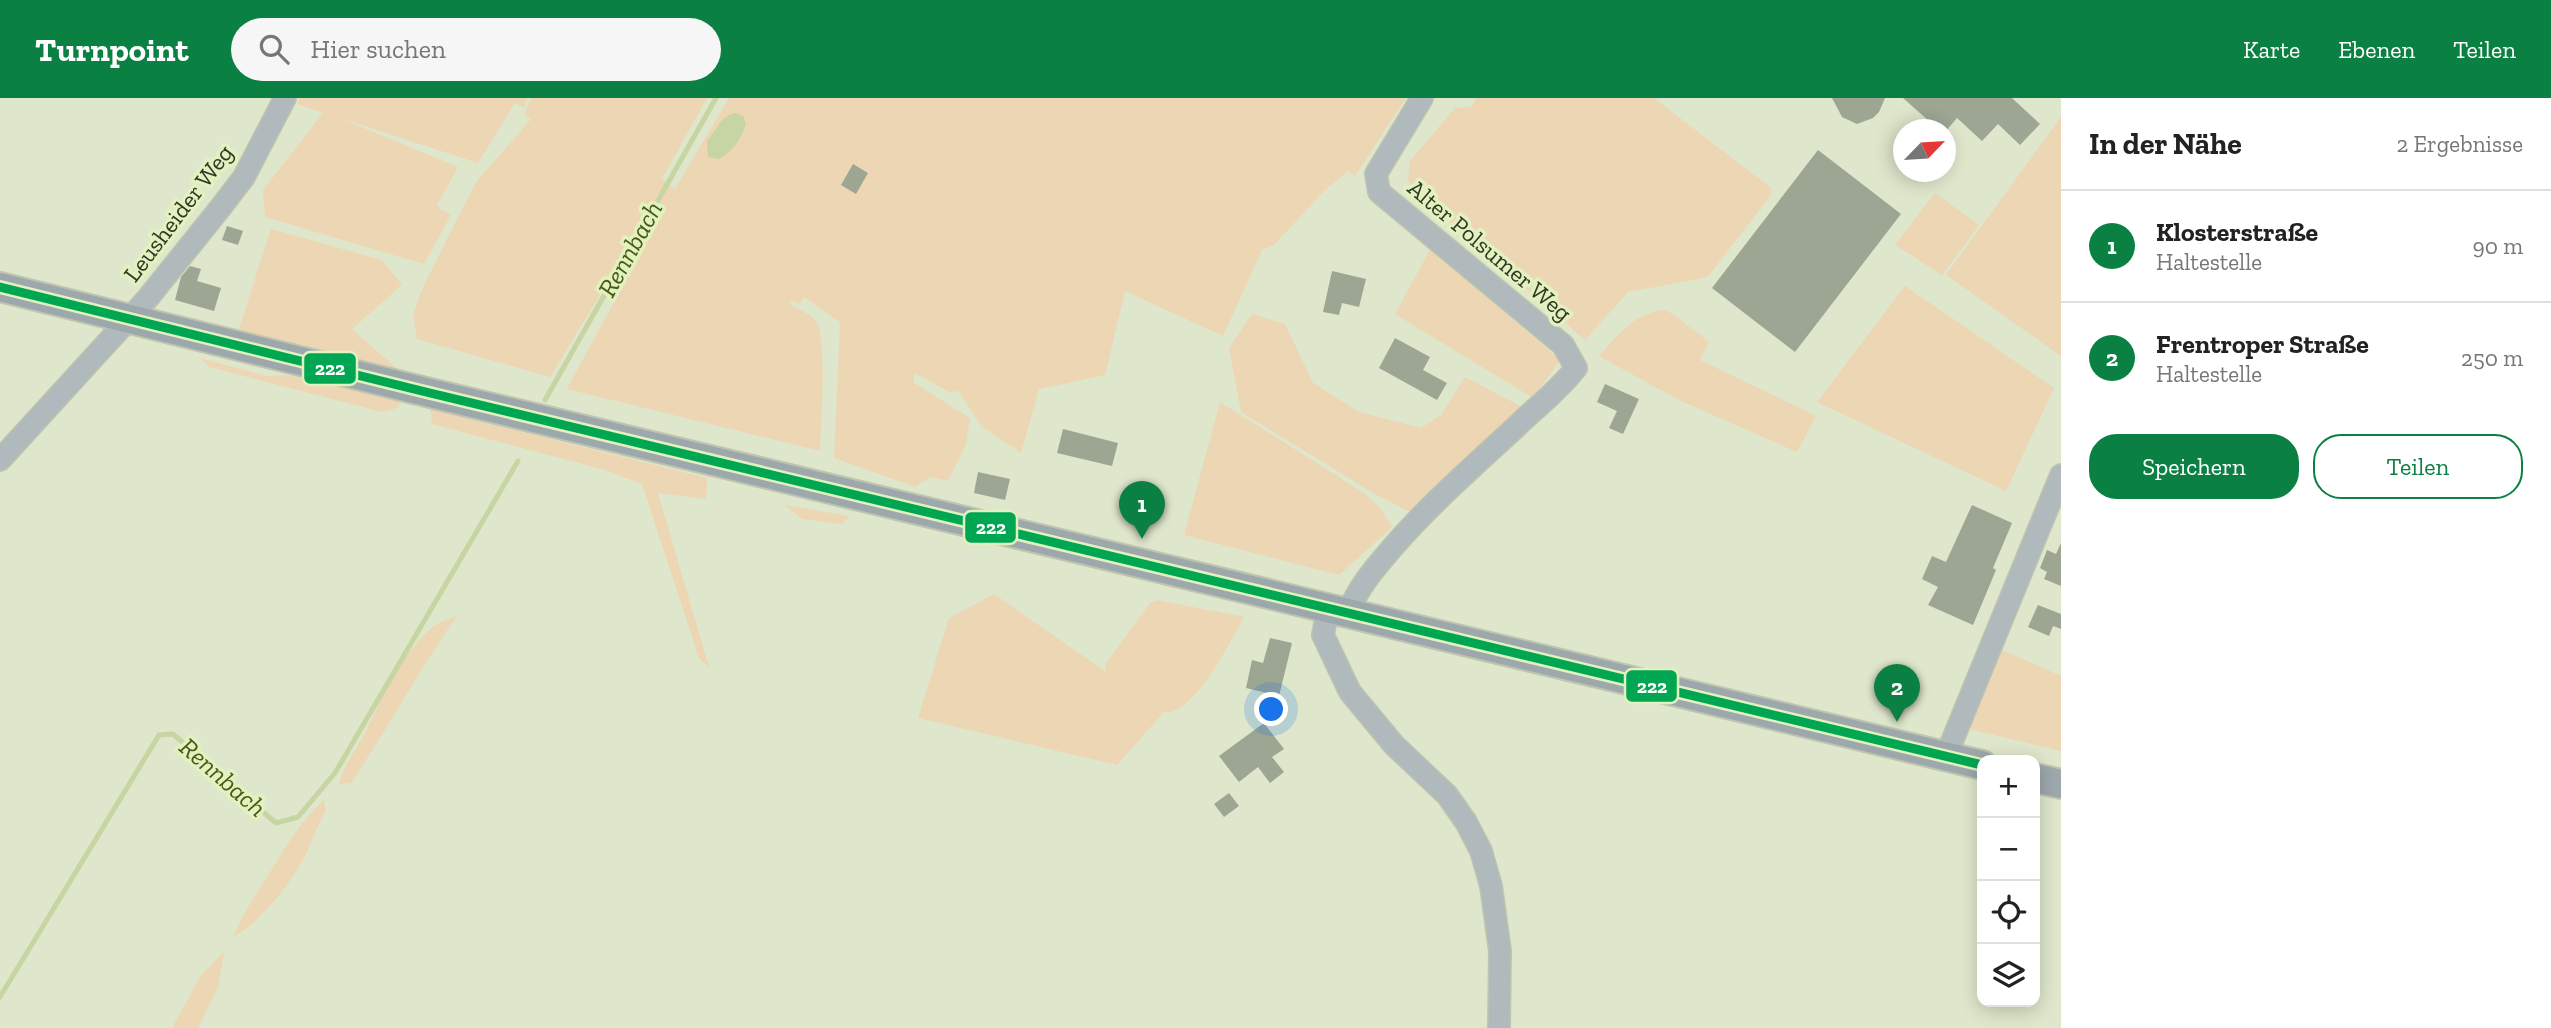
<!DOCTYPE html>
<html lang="de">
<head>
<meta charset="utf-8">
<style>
  :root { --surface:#fff; --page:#f6f6f6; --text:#222; --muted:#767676; --line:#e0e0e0; --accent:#0b8043 }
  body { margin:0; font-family:"Zilla Slab",serif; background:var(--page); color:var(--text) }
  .controls { position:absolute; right:21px; bottom:21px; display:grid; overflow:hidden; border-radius:14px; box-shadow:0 4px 18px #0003 }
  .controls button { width:63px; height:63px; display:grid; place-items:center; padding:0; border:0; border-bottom:2px solid var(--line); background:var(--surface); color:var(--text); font:35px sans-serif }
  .compass { position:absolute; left:1893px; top:21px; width:63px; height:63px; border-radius:50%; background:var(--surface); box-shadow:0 4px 18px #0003; rotate:65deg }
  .you { position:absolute; left:1272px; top:612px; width:24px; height:24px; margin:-18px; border:5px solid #fff; border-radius:50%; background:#1a73e8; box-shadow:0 0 0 10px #1a73e833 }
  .badge { display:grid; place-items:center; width:46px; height:46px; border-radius:50%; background:var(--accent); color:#fff; font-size:23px; font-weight:700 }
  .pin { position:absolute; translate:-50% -58px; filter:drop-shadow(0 2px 4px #0008) }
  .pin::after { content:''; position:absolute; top:37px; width:24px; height:21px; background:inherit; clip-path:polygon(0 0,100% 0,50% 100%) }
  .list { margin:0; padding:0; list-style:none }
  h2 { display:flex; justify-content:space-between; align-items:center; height:91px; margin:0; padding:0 28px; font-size:30px }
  h2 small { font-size:23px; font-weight:400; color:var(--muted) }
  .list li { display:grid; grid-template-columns:46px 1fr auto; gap:21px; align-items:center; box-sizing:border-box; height:112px; padding:0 28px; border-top:2px solid var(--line) }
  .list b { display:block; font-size:26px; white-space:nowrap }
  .list p { margin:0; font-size:23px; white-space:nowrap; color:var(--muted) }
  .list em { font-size:23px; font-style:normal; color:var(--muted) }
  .actions { display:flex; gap:14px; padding:21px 28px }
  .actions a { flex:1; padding:16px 0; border:2px solid var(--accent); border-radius:28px; text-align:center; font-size:24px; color:var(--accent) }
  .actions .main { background:var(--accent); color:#fff }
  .icon { flex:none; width:38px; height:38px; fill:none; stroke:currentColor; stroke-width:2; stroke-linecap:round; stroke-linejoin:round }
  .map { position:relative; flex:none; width:2061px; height:930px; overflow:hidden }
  header { display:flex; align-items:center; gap:42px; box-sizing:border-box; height:98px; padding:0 35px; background:var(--accent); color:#fff }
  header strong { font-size:33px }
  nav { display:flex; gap:38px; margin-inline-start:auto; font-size:24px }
  .search { width:490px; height:63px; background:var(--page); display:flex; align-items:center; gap:18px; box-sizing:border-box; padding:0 24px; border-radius:38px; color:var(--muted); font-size:26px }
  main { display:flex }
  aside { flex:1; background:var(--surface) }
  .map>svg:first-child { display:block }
  .green { fill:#edd6b4 }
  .water { fill:#c6d5a1 }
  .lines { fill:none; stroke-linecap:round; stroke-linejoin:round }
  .stream { stroke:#c6d5a1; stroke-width:5 }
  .building { fill:#9da693 }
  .minor-casing { stroke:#bec4af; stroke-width:24 }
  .major-casing { stroke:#bec4af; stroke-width:32 }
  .minor { stroke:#b0b9bb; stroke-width:21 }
  .major { stroke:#9da8ac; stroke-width:28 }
  .bus-1-casing { stroke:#e2f1c0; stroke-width:14 }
  .bus-1 { stroke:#00a651; stroke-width:9 }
  .labels { text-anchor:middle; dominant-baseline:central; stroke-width:7; stroke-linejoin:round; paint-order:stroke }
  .street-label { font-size:24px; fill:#313724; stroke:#e2f1c0 }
  .water-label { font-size:26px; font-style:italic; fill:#4a5914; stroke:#e2f1c0 }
  .line-badge { stroke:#e2f1c0; stroke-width:2.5 }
  .badge-label { font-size:19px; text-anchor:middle; font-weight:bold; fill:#fff }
</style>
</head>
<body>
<header>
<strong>Turnpoint</strong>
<div class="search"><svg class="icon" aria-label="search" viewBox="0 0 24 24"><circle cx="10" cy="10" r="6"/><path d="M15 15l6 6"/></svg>Hier suchen</div>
<nav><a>Karte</a><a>Ebenen</a><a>Teilen</a></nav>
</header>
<main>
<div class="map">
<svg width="2061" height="930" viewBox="0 0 2061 930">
  <rect width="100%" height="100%" fill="#dee6cb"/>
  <g class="green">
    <path d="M299 0H527L524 10 515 5 478 65 337 19 458 69 437 107 440 111 451 117 424 166 265 119 263 92 323 15 297 6Z"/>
    <path d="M531 0H707L662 81 675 91 729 0H1406L1355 78 1348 73 1324 93 1274 147 1262 152 1223 238 1125 193 1105 277 1039 291 1021 355 981 328 958 292 951 295 915 275 913 284 970 320 966 346 948 383 930 379 915 389 834 360 840 224 804 199 800 206 792 202 790 206C798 211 813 217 817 225 827 244 821 328 820 353L567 291 646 145 650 109 628 151 550 279 417 241 413 217 423 189 476 84 531 21 524 17Z"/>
    <path d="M1477 0H1654L1771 90 1770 98 1710 176 1704 180 1628 194 1585 242 1435 111 1408 83 1410 63 1455 10 1471 9Z"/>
    <path d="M2061 19V258L1946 177Z"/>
    <path d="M1935 95 1979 127 1942 177 1895 147Z"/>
    <path d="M271 131 382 162 402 187 352 231 402 275 237 237Z"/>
    <path d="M1431 150 1560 262 1533 300 1395 216Z"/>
    <path d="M1905 188 2054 290 2006 393 1817 304Z"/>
    <path d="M1664 212 1673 216 1709 244 1700 262 1816 318 1797 354 1679 302 1599 258C1617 238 1634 215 1664 212Z"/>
    <path d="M1252 216 1285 226 1313 285 1359 314 1421 330 1441 317 1465 279 1524 310 1412 415 1375 396 1241 314 1229 250Z"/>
    <path d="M200 260 266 278 286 277 402 302 397 310 382 314 209 269Z"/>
    <path d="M1220 304 1364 395 1380 410 1392 429 1339 477 1184 437Z"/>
    <path d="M430 311 707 380 706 401 658 395 709 569 699 560 642 386 605 372 432 326Z"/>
    <path d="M784 407 849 418 842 426 802 421Z"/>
    <path d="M994 496 1106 574 1105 567 1150 505 1157 502 1244 519C1232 541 1193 619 1164 614L1117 667 918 620 949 520Z"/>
    <path d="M457 518C419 572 388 630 351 685L339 686C344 666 357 651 366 633 383 597 401 556 433 529 439 524 449 521 457 518Z"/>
    <path d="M2002 552 2061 578V653L1969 631Z"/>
    <path d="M324 702 326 713C317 728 312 743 305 758 291 786 259 825 233 839 245 811 258 793 274 768 289 743 302 722 324 702Z"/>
    <path d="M224 854 218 889 198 930H172L201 877Z"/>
  </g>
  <path class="water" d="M734 15 743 18 746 26C741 41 733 53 719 61L708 59 707 43 724 20Z"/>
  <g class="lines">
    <g class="stream">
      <path d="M545 302 716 0"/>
      <path d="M0 899 159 637 173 636 276 725 298 719 335 675 518 363"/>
    </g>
  </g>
  <g class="building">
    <path d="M1832 0H1885L1879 14 1873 20 1857 26 1842 19Z"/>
    <path d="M1903 0H2012L2040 26 2020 47 1998 26 1982 43 1957 20 1945 34V32H1939Z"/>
    <path d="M1818 52 1901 116 1795 254 1712 190Z"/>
    <path d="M853 66 868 75 856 96 841 87Z"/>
    <path d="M227 128 243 133 238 147 222 142Z"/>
    <path d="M190 168 201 171 197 183 221 190 214 213 175 202 181 179Z"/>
    <path d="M1332 173 1366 181 1359 209 1342 205 1339 217 1323 214Z"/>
    <path d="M1395 240 1430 259 1423 272 1447 285 1437 302 1379 270Z"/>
    <path d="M1605 286 1639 301 1623 336 1609 330 1617 313 1597 304Z"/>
    <path d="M1063 331 1118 345 1112 368 1057 355Z"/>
    <path d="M978 374 1010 381 1005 402 974 395Z"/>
    <path d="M1972 407 2012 425 1993 470 1996 472 1973 527 1928 507 1938 489 1922 481 1932 458 1946 464Z"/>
    <path d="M2061 445V488L2044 481 2047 474 2040 470 2047 452 2056 456Z"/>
    <path d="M2038 507 2061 516V531L2053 528 2049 538 2028 529Z"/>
    <path d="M1270 540 1292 545 1279 598 1246 590 1252 562 1263 565Z"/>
    <path d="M1264 625 1284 651 1272 659 1284 674 1270 685 1258 669 1239 684 1219 658Z"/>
    <path d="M1229 695 1239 708 1224 719 1214 706Z"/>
  </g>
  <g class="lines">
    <g class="minor-casing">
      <g id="minor">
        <path d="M0 362 148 200 221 109 244 79 285 0"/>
        <path d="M1328 510 1323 537 1350 594 1394 647 1447 697 1466 724 1481 753 1491 788 1500 853 1499 930"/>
        <path d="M1348 515C1358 489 1375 470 1393 449 1431 405 1476 366 1519 326 1539 307 1559 292 1576 270L1563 247 1379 94 1376 76 1422 0"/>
        <path d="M1946 658 2061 377"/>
      </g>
    </g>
    <g class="major-casing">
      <g id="major">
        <path d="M0 189 430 295 1982 667"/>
        <path d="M2035 680 2061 686"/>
      </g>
    </g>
    <use href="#minor" class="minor"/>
    <use href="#major" class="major"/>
    <g class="bus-1-casing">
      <path id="bus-1" d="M0 189 430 295 1982 667"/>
    </g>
    <use href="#bus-1" class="bus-1"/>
  </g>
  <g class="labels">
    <g class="street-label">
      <text transform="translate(178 115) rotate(-53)">Leusheider Weg</text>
      <text transform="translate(1490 152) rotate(40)">Alter Polsumer Weg</text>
    </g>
    <g class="water-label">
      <text transform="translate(630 151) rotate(-61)">Rennbach</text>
      <text transform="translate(223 679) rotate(41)">Rennbach</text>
    </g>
  </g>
  <g class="line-badge">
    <rect x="303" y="254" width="54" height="33" rx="7" fill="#00a651"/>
    <rect x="964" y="413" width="53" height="33" rx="7" fill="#00a651"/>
    <rect x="1625" y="571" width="53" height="34" rx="7" fill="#00a651"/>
  </g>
  <g class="badge-label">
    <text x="330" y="277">222</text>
    <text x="991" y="436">222</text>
    <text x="1652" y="595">222</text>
  </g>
</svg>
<div class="controls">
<button>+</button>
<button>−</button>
<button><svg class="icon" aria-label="locate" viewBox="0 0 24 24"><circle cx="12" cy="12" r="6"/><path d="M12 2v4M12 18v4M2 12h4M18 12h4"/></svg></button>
<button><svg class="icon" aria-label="layers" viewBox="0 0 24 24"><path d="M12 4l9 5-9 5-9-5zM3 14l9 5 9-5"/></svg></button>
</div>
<svg class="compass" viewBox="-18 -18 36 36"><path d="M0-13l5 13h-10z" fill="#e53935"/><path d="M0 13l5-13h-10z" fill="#767676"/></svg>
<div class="you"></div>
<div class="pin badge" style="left:1142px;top:441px">1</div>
<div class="pin badge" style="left:1897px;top:624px">2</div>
</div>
<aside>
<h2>In der Nähe<small>2 Ergebnisse</small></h2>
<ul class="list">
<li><span class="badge">1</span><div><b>Klosterstraße</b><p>Haltestelle</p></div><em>90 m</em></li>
<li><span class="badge">2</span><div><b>Frentroper Straße</b><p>Haltestelle</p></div><em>250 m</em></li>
</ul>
<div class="actions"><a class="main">Speichern</a><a>Teilen</a></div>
</aside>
</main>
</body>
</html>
